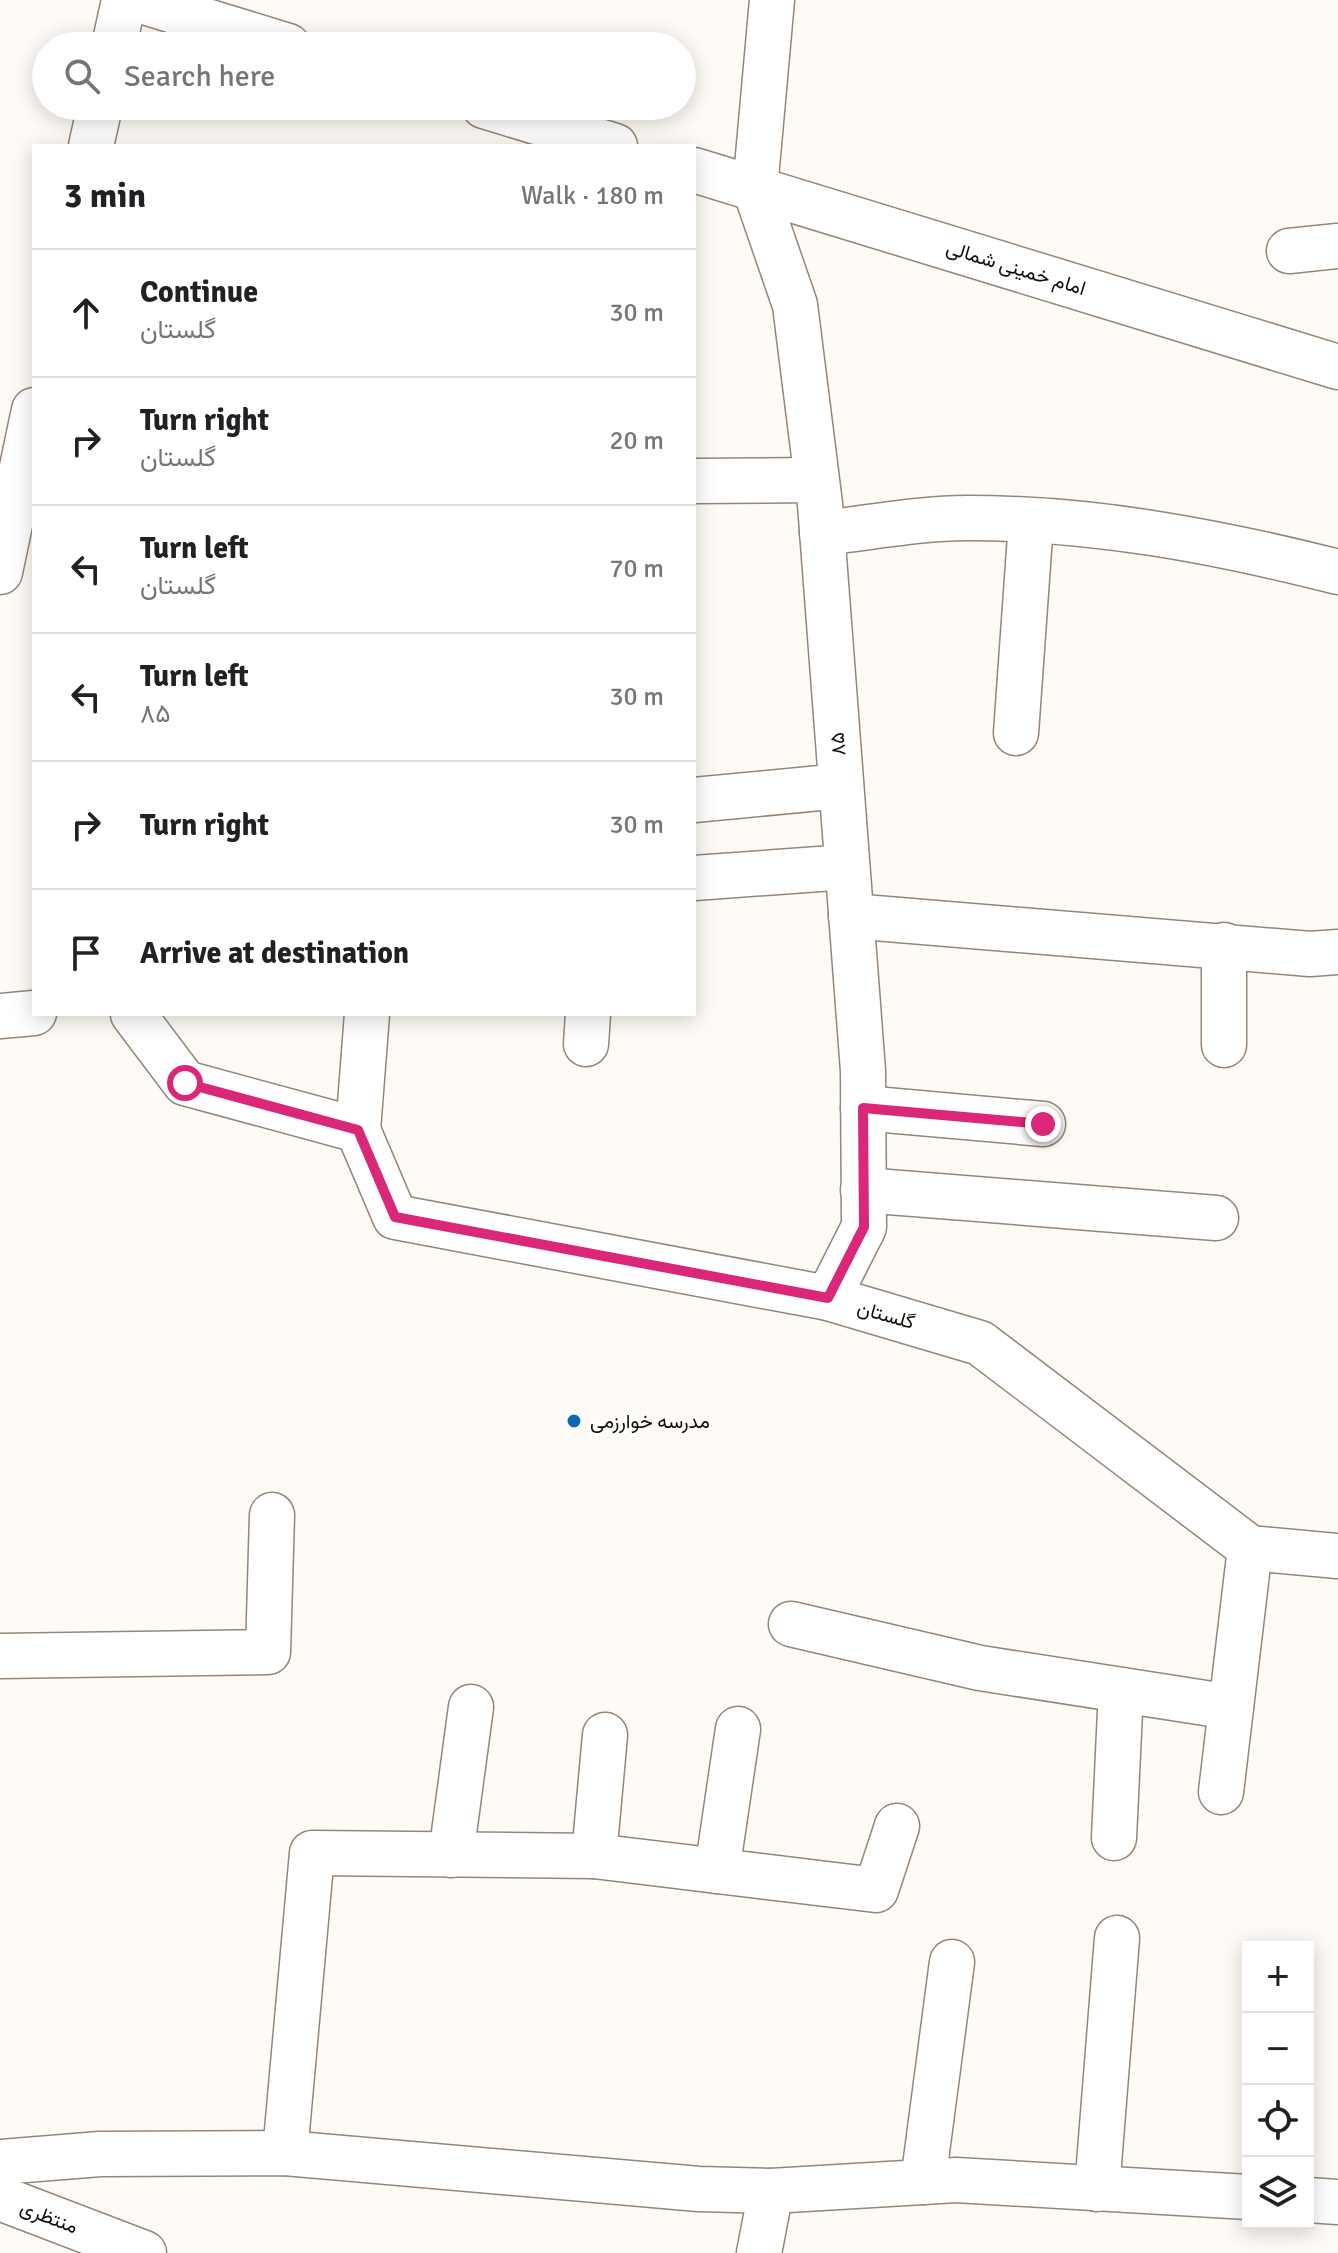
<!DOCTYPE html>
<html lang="en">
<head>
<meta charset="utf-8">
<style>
  :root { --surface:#fff; --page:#f2f2f2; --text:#202124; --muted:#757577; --line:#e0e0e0 }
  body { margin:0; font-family:Signika,Vazirmatn,sans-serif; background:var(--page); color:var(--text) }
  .controls { position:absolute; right:24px; bottom:24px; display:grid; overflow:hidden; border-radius:0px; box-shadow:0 4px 20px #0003 }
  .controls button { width:72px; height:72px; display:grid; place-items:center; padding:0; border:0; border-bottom:2px solid var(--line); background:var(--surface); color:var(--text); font:40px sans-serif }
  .stop { position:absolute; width:24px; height:24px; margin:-18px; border:6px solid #db2777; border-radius:50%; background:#fff }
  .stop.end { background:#db2777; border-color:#fff; box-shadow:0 2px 8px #0008 }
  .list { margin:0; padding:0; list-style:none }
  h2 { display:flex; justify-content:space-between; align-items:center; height:104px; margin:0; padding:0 32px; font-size:34px }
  h2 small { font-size:26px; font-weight:400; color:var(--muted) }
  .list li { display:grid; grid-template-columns:52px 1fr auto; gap:24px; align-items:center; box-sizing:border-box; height:128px; padding:0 32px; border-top:2px solid var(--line) }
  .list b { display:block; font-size:30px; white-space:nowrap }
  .list p { margin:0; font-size:26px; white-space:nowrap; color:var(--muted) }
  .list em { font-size:26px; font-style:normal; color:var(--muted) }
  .icon { flex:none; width:44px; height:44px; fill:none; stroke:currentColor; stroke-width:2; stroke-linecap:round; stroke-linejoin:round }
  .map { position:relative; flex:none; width:1338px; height:2253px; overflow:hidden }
  .search { position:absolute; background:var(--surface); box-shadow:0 4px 20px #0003; left:32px; top:32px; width:664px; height:88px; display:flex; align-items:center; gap:20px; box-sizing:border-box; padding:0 28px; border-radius:44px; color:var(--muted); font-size:30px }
  .panel { position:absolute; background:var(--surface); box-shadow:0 4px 20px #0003; left:32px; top:144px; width:664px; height:872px; border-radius:0px }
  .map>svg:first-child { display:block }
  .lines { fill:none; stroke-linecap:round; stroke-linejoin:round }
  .minor-casing { stroke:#978675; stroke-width:47 }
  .major-casing { stroke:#978675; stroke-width:47 }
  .minor { stroke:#fff; stroke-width:44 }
  .major { stroke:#fff; stroke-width:44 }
  .route { stroke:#db2777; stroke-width:10 }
  .poi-dot { fill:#1068b5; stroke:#fff; stroke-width:3 }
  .labels { text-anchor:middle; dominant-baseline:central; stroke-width:8; stroke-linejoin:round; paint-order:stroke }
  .street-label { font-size:20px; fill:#130d07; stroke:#fff }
  .poi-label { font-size:20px; fill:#130d07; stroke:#fff; text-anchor:start }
</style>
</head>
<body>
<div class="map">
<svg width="1338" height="2253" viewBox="0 0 1338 2253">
  <rect width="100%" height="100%" fill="#fefaf6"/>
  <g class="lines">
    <g class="minor-casing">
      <g id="minor">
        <path d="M772 0 755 189 795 305 820 504 863 1071 864 1227 828 1298"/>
        <path d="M114 46 124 0"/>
        <path d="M91 146 100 106"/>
        <path d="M1289 251 1338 246"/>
        <path d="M694 481 816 480"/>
        <path d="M822 533C869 528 919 518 967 518 1093 518 1216 541 1338 572"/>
        <path d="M0 572 34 410"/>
        <path d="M1016 733 1031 522"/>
        <path d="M694 800 841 786"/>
        <path d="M694 878 847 867"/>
        <path d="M851 916 1310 954 1338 952"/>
        <path d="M1224 945V1045"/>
        <path d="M133 1014 185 1083 358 1130 395 1217 828 1298 980 1343 1250 1548 1338 1556"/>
        <path d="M0 1016 34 1013"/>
        <path d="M586 1044 588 1014"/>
        <path d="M863 1108 1043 1124"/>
        <path d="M358 1130 367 1014"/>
        <path d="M863 1190 1216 1218"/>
        <path d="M791 1624 980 1668 1231 1707"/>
        <path d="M0 1656 268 1652 272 1515"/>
        <path d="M1221 1792 1250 1548"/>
        <path d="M1114 1838 1121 1690"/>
        <path d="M451 1855 471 1707"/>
        <path d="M594 1856 605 1735"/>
        <path d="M717 1871 738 1729"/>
        <path d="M285 2153 312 1853 594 1856 876 1890 897 1826"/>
        <path d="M0 2162 100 2154 285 2153 699 2189 771 2191 956 2180 1248 2197"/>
        <path d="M923 2182 952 1962"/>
        <path d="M1097 2189 1117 1938"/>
        <path d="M1308 2200 1338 2202"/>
        <path d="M759 2253 771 2191"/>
      </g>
    </g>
    <g class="major-casing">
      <g id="major">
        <path d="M138 0 288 46"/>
        <path d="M484 106 615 146"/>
        <path d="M694 170 1338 367"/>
        <path d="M0 2198 144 2253"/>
      </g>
    </g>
    <use href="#minor" class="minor"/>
    <use href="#major" class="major"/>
  </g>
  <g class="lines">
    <path class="route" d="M185 1083 358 1130 395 1217 828 1298 864 1227 863 1108 1043 1124"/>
  </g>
  <circle class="poi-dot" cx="574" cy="1421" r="8"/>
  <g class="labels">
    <g class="street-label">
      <text transform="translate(1016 268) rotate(17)">امام خمینی شمالی</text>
      <text transform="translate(838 744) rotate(-95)">۸۵</text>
      <text transform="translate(886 1315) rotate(16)">گلستان</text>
      <text transform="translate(49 2217) rotate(21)">منتظری</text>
    </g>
    <g class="poi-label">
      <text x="590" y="1421">مدرسه خوارزمی</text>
    </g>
  </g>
</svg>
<div class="controls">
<button>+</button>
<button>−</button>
<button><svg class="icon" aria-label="locate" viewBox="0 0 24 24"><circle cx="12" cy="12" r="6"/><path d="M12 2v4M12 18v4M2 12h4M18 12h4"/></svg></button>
<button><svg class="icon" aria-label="layers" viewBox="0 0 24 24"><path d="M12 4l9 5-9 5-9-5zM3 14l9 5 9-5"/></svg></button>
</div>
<div class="stop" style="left:185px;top:1083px"></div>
<div class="stop end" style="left:1043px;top:1124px"></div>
<div class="search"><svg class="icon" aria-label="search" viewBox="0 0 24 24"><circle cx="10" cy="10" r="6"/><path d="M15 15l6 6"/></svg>Search here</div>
<section class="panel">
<h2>3 min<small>Walk · 180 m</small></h2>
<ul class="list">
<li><svg class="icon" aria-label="ahead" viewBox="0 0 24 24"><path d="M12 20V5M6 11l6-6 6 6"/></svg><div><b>Continue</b><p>گلستان</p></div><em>30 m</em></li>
<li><svg class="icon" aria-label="right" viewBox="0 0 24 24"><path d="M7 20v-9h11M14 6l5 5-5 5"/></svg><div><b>Turn right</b><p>گلستان</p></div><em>20 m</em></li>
<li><svg class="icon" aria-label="left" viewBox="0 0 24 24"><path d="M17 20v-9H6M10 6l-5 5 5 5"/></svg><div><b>Turn left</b><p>گلستان</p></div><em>70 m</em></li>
<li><svg class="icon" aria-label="left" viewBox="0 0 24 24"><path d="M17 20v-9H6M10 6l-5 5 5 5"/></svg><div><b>Turn left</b><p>۸۵</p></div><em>30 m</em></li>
<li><svg class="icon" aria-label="right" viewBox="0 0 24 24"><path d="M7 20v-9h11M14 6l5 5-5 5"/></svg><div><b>Turn right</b></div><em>30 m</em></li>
<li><svg class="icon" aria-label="arrive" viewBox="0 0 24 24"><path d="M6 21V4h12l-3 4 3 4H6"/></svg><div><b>Arrive at destination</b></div></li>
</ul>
</section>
</div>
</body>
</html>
